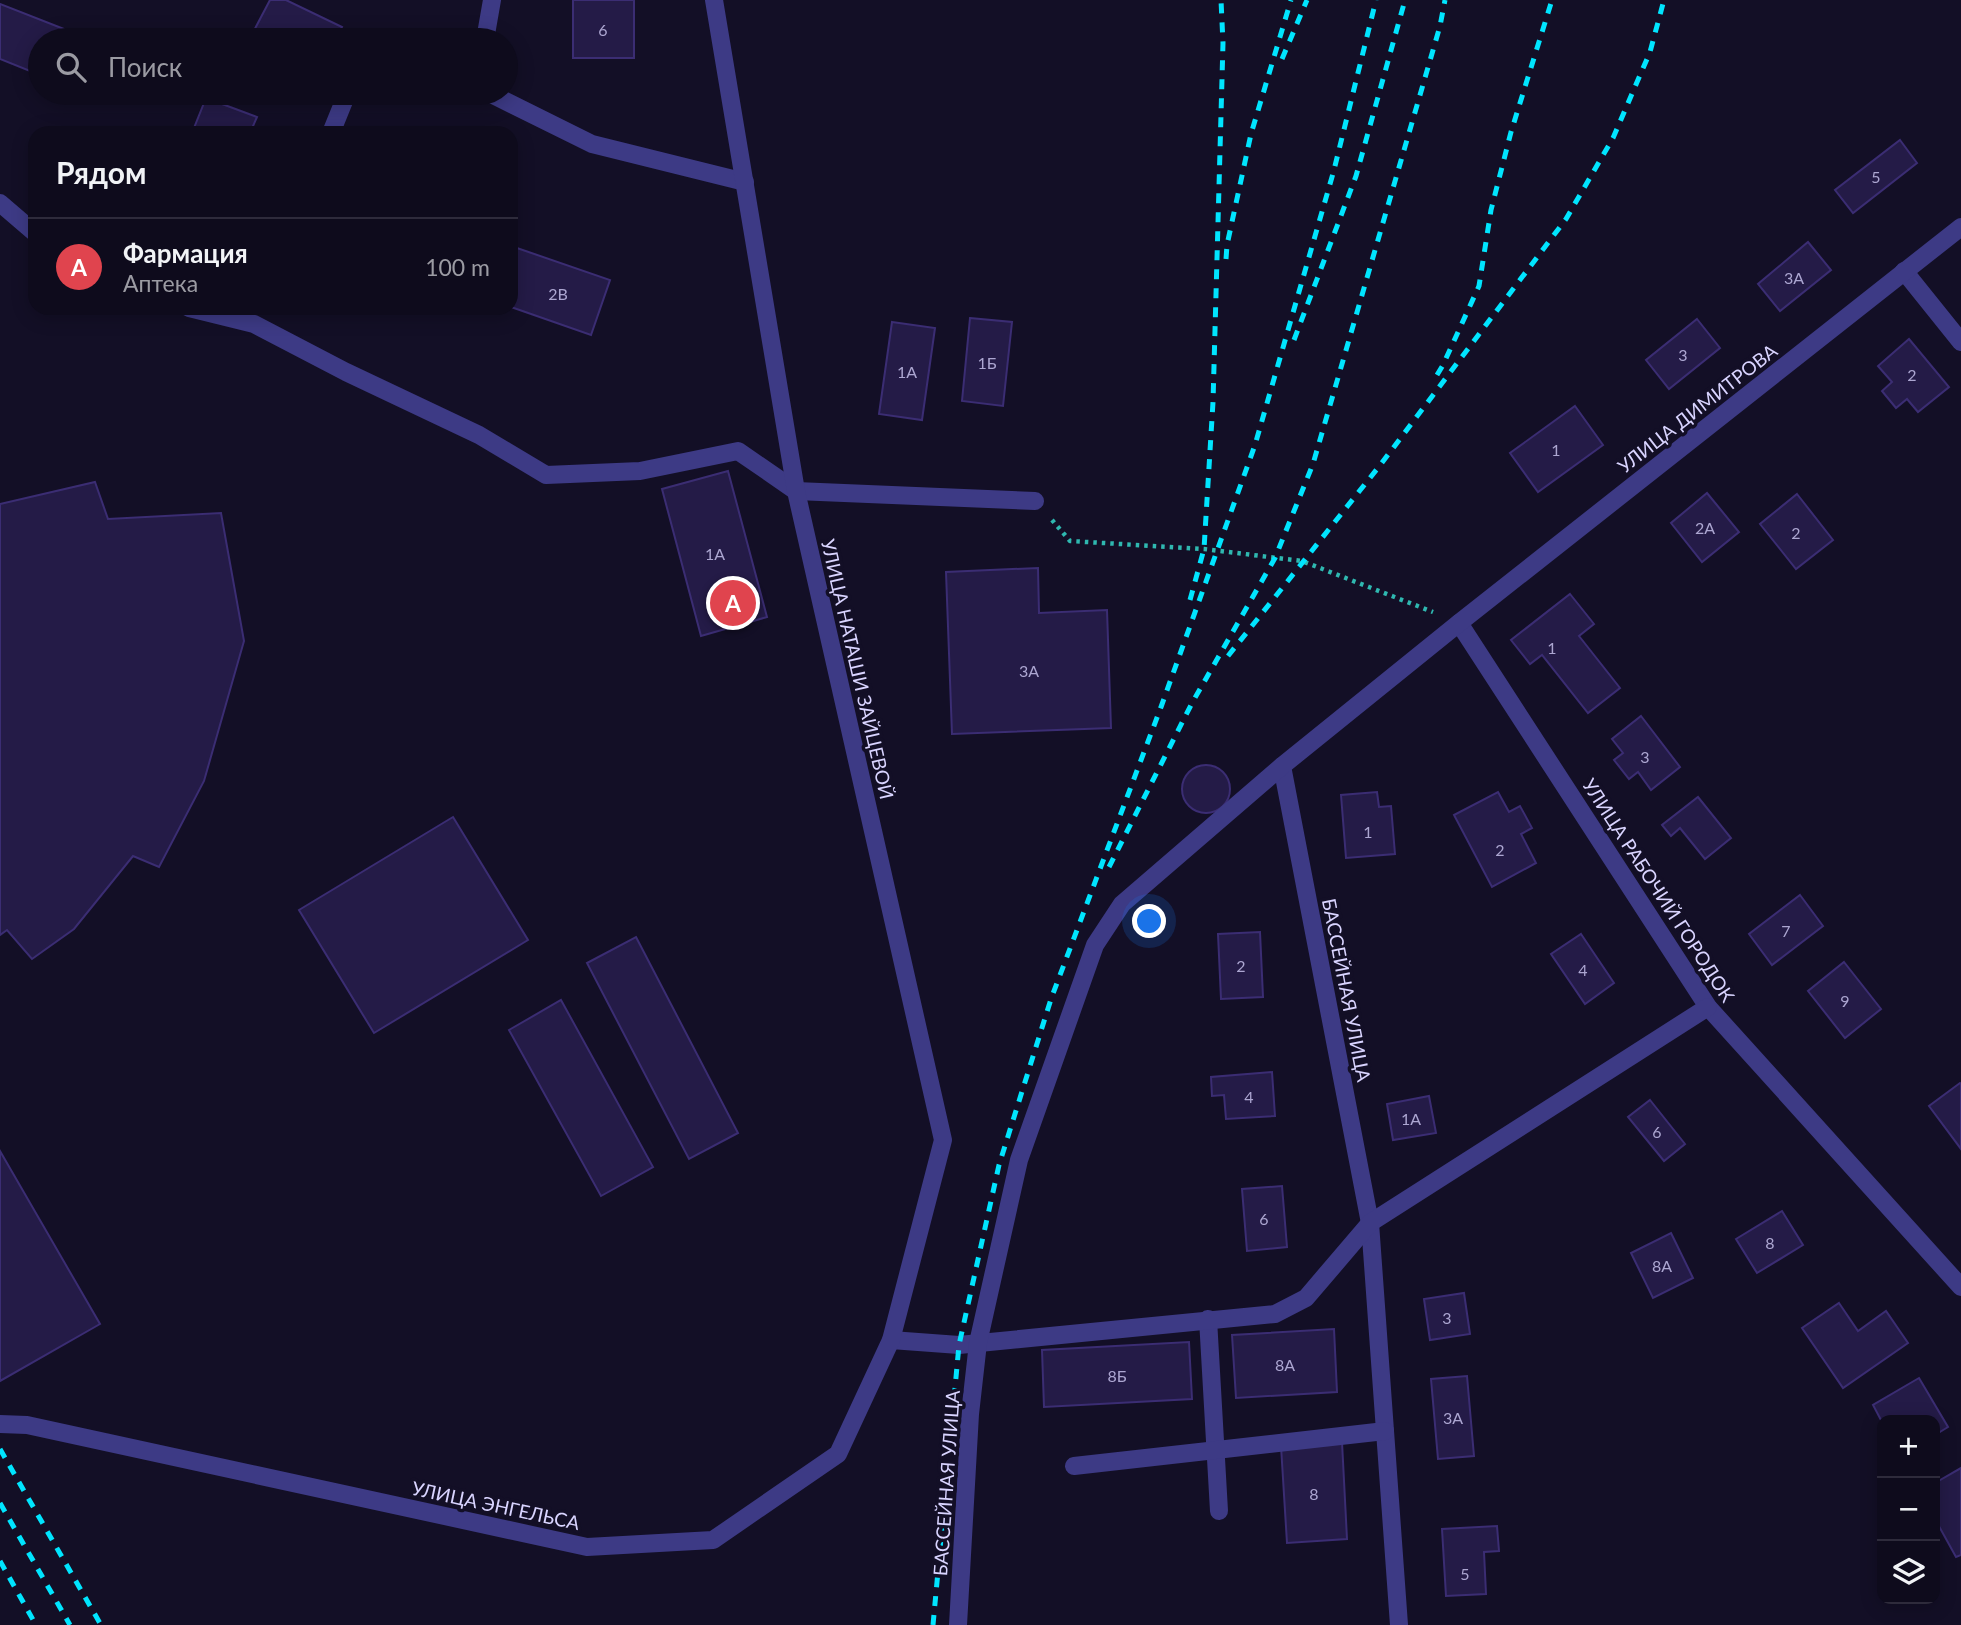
<!DOCTYPE html>
<html lang="ru">
<head>
<meta charset="utf-8">
<style>
  :root { --surface:#0e0b1c; --page:#171425; --text:#f1f3f6; --muted:#9b9ba3; --line:#2e2b3b; --accent:#8c9099 }
  body { margin:0; font-family:Lato,sans-serif; background:var(--page); color:var(--text) }
  .controls { position:absolute; right:21px; bottom:21px; display:grid; overflow:hidden; border-radius:14px; box-shadow:0 4px 18px #0003 }
  .controls button { width:63px; height:63px; display:grid; place-items:center; padding:0; border:0; border-bottom:2px solid var(--line); background:var(--surface); color:var(--text); font:35px sans-serif }
  .you { position:absolute; left:1150px; top:922px; width:24px; height:24px; margin:-18px; border:5px solid #fff; border-radius:50%; background:#1a73e8; box-shadow:0 0 0 10px #1a73e833 }
  .badge { display:grid; place-items:center; width:46px; height:46px; border-radius:50%; background:var(--accent); color:#fff; font-size:23px; font-weight:700 }
  .pin { position:absolute; translate:-50% -50%; border:4px solid #fff; box-shadow:0 2px 7px #0006 }
  .list { margin:0; padding:0; list-style:none }
  h2 { display:flex; justify-content:space-between; align-items:center; height:91px; margin:0; padding:0 28px; font-size:30px }
  h2 small { font-size:23px; font-weight:400; color:var(--muted) }
  .list li { display:grid; grid-template-columns:46px 1fr auto; gap:21px; align-items:center; box-sizing:border-box; height:98px; padding:0 28px; border-top:2px solid var(--line) }
  .list b { display:block; font-size:26px; white-space:nowrap }
  .list p { margin:0; font-size:23px; white-space:nowrap; color:var(--muted) }
  .list em { font-size:23px; font-style:normal; color:var(--muted) }
  .icon { flex:none; width:38px; height:38px; fill:none; stroke:currentColor; stroke-width:2; stroke-linecap:round; stroke-linejoin:round }
  .map { position:relative; flex:none; width:1961px; height:1625px; overflow:hidden }
  .search { position:absolute; background:var(--surface); box-shadow:0 4px 18px #0003; left:28px; top:28px; width:490px; height:77px; display:flex; align-items:center; gap:18px; box-sizing:border-box; padding:0 24px; border-radius:38px; color:var(--muted); font-size:26px }
  .panel { position:absolute; background:var(--surface); box-shadow:0 4px 18px #0003; left:28px; top:126px; width:490px; height:189px; border-radius:21px }
  .map>svg:first-child { display:block }
  .building { fill:#241b47; stroke:#3b2d73; stroke-width:2 }
  .lines { fill:none; stroke-linecap:round; stroke-linejoin:round }
  .path { stroke:#2fb8b0; stroke-width:4.5; stroke-dasharray:3.5 5; stroke-linecap:butt }
  .minor { stroke:#3d3a85; stroke-width:18 }
  .rail { stroke:#00e5ff; stroke-width:5; stroke-dasharray:10 9; stroke-linecap:butt }
  .labels { text-anchor:middle; dominant-baseline:central; stroke-width:7; stroke-linejoin:round; paint-order:stroke }
  .number-label { font-size:16px; fill:#aca6d1 }
  .street-label { font-size:19px; fill:#d9d4ff; stroke:#130f26 }
</style>
</head>
<body>
<div class="map">
<svg width="1961" height="1625" viewBox="0 0 1961 1625">
  <rect width="100%" height="100%" fill="#130f26"/>
  <g class="building">
    <path d="M270 0H286L342 27 335 40H249Z"/>
    <rect x="573" y="0" width="61" height="58"/>
    <path d="M0 4 92 40H40V75L0 59Z"/>
    <path d="M206 98 257 117 250 133H192Z"/>
    <path d="M1900 140 1917 163 1853 213 1835 190Z"/>
    <path d="M1808 242 1831 270 1780 311 1758 284Z"/>
    <path d="M514 247 610 280 591 335 511 307V256Z"/>
    <path d="M970 318 1012 322 1003 406 962 401Z"/>
    <path d="M1697 319 1720 348 1669 389 1646 360Z"/>
    <path d="M892 322 935 328 922 420 879 414Z"/>
    <path d="M1909 339 1949 387 1918 412 1907 399 1896 408 1882 391 1892 382 1878 366Z"/>
    <path d="M1575 406 1603 445 1538 492 1510 453Z"/>
    <path d="M728 471 767 617 701 636 662 489Z"/>
    <path d="M95 482 108 519 221 513 244 641 204 781 159 867 133 856 74 929 32 959 7 930 0 935V504Z"/>
    <path d="M1707 493 1739 532 1702 562 1671 523Z"/>
    <path d="M1797 494 1833 540 1796 569 1760 524Z"/>
    <path d="M1038 568 1039 613 1107 610 1111 728 952 734 946 572Z"/>
    <path d="M1570 594 1594 624 1579 636 1620 688 1588 713 1542 655 1530 664 1511 640Z"/>
    <path d="M1641 716 1680 767 1651 790 1638 772 1629 779 1614 760 1623 753 1612 739Z"/>
    <circle cx="1206" cy="789" r="24"/>
    <path d="M1377 792 1379 807 1391 806 1395 854 1346 858 1341 795Z"/>
    <path d="M1498 792 1509 812 1520 806 1532 828 1521 834 1536 863 1492 887 1454 815Z"/>
    <path d="M1698 797 1731 838 1705 859 1680 828 1671 836 1662 825Z"/>
    <path d="M453 817 528 940 374 1033 299 910Z"/>
    <path d="M1800 895 1823 926 1772 965 1749 934Z"/>
    <path d="M1260 932 1263 997 1221 999 1218 934Z"/>
    <path d="M1581 934 1614 983 1585 1004 1551 954Z"/>
    <path d="M636 937 738 1133 689 1159 587 963Z"/>
    <path d="M1844 962 1881 1009 1845 1038 1808 991Z"/>
    <path d="M561 1000 653 1167 601 1196 509 1030Z"/>
    <path d="M1272 1072 1275 1116 1226 1119 1224 1095 1212 1096 1211 1077Z"/>
    <path d="M1960 1083 1961 1084V1149L1929 1106Z"/>
    <path d="M1429 1096 1436 1133 1393 1140 1387 1104Z"/>
    <path d="M1650 1100 1685 1144 1664 1161 1628 1117Z"/>
    <path d="M0 1151 100 1324 0 1381Z"/>
    <path d="M1282 1186 1287 1247 1247 1251 1242 1189Z"/>
    <path d="M1782 1211 1803 1245 1757 1273 1736 1239Z"/>
    <path d="M1671 1233 1693 1278 1653 1298 1631 1253Z"/>
    <path d="M1464 1293 1470 1334 1430 1340 1424 1299Z"/>
    <path d="M1839 1303 1858 1331 1886 1311 1908 1343 1843 1388 1802 1328Z"/>
    <path d="M1334 1329 1337 1392 1236 1398 1232 1335Z"/>
    <path d="M1189 1342 1192 1399 1044 1407 1042 1350Z"/>
    <path d="M1467 1376 1474 1456 1438 1459 1431 1379Z"/>
    <path d="M1919 1378 1948 1427 1935 1435V1420H1882V1422L1873 1405Z"/>
    <path d="M1342 1442 1347 1539 1287 1543 1281 1446Z"/>
    <path d="M1961 1468V1555L1956 1557 1935 1519V1483Z"/>
    <path d="M1497 1526 1499 1551 1484 1552 1486 1594 1446 1596 1442 1529Z"/>
  </g>
  <g class="lines">
    <path class="path" d="M1052 520 1070 541 1204 549 1302 561 1433 612"/>
    <g class="minor">
      <path d="M485 40 492 0"/>
      <path d="M489 93 592 144 745 182"/>
      <path d="M331 133 346 96 352 93"/>
      <path d="M0 203 35 233"/>
      <path d="M1904 271 1961 342"/>
      <path d="M189 308 254 324 346 372 479 435 546 475 640 471 738 451 796 491 1035 501"/>
      <path d="M1459 623 1708 1007 1961 1287"/>
      <path d="M1282 766 1370 1223 1399 1625"/>
      <path d="M1208 1319 1219 1511"/>
      <path d="M891 1340 959 1345 1275 1314 1306 1298 1370 1223 1708 1007"/>
      <path d="M0 1424 27 1425 587 1547 713 1540 838 1454 891 1340 943 1140 796 491 714 0"/>
      <path d="M1074 1466 1385 1431"/>
      <path d="M958 1625 970 1414 978 1343 1019 1160 1095 945 1122 904 1282 766 1459 623 1961 227"/>
    </g>
    <g class="rail">
      <path d="M1282 59 1307 0"/>
      <path d="M1226 259 1227 245 1251 134 1291 0"/>
      <path d="M1294 340 1356 176 1405 0"/>
      <path d="M1437 375 1443 365 1479 286 1491 210 1511 132 1552 0"/>
      <path d="M1190 600 1204 549 1213 402 1223 43 1221 0"/>
      <path d="M1228 656 1381 464 1566 219 1613 138 1650 52 1664 0"/>
      <path d="M1109 867 1192 703 1275 558 1313 464 1440 26 1445 0"/>
      <path d="M0 1449 101 1625"/>
      <path d="M0 1503 70 1625"/>
      <path d="M0 1561 36 1625"/>
      <path d="M933 1625 959 1345 999 1165 1051 999 1161 707 1255 445 1334 170 1376 0"/>
    </g>
  </g>
  <g class="labels">
    <g class="number-label">
      <text x="603" y="29">6</text>
      <text x="1876" y="176">5</text>
      <text x="1794" y="277">3А</text>
      <text x="558" y="293">2В</text>
      <text x="1683" y="354">3</text>
      <text x="987" y="362">1Б</text>
      <text x="907" y="371">1А</text>
      <text x="1912" y="374">2</text>
      <text x="1556" y="449">1</text>
      <text x="1705" y="527">2А</text>
      <text x="1796" y="532">2</text>
      <text x="715" y="553">1А</text>
      <text x="1552" y="647">1</text>
      <text x="1029" y="670">3А</text>
      <text x="1645" y="756">3</text>
      <text x="1368" y="831">1</text>
      <text x="1500" y="849">2</text>
      <text x="1786" y="930">7</text>
      <text x="1241" y="965">2</text>
      <text x="1583" y="969">4</text>
      <text x="1845" y="1000">9</text>
      <text x="1249" y="1096">4</text>
      <text x="1411" y="1118">1А</text>
      <text x="1657" y="1131">6</text>
      <text x="1264" y="1218">6</text>
      <text x="1770" y="1242">8</text>
      <text x="1662" y="1265">8А</text>
      <text x="1447" y="1317">3</text>
      <text x="1285" y="1364">8А</text>
      <text x="1117" y="1375">8Б</text>
      <text x="1453" y="1417">3А</text>
      <text x="1314" y="1493">8</text>
      <text x="1465" y="1573">5</text>
    </g>
    <g class="street-label">
      <text transform="translate(1697 408) rotate(-38)">УЛИЦА ДИМИТРОВА</text>
      <text transform="translate(858 669) rotate(77)">УЛИЦА НАТАШИ ЗАЙЦЕВОЙ</text>
      <text transform="translate(1659 890) rotate(57)">УЛИЦА РАБОЧИЙ ГОРОДОК</text>
      <text transform="translate(1347 990) rotate(79)">БАССЕЙНАЯ УЛИЦА</text>
      <text transform="translate(946 1483) rotate(-86)">БАССЕЙНАЯ УЛИЦА</text>
      <text transform="translate(496 1505) rotate(12)">УЛИЦА ЭНГЕЛЬСА</text>
    </g>
  </g>
</svg>
<div class="controls">
<button>+</button>
<button>−</button>
<button><svg class="icon" aria-label="layers" viewBox="0 0 24 24"><path d="M12 4l9 5-9 5-9-5zM3 14l9 5 9-5"/></svg></button>
</div>
<div class="you"></div>
<div class="pin badge" style="left:733px;top:603px;background:#e0444e">A</div>
<div class="search"><svg class="icon" aria-label="search" viewBox="0 0 24 24"><circle cx="10" cy="10" r="6"/><path d="M15 15l6 6"/></svg>Поиск</div>
<section class="panel">
<h2>Рядом<small></small></h2>
<ul class="list">
<li><span class="badge" style="background:#e0444e">A</span><div><b>Фармация</b><p>Аптека</p></div><em>100 m</em></li>
</ul>
</section>
</div>
</body>
</html>
